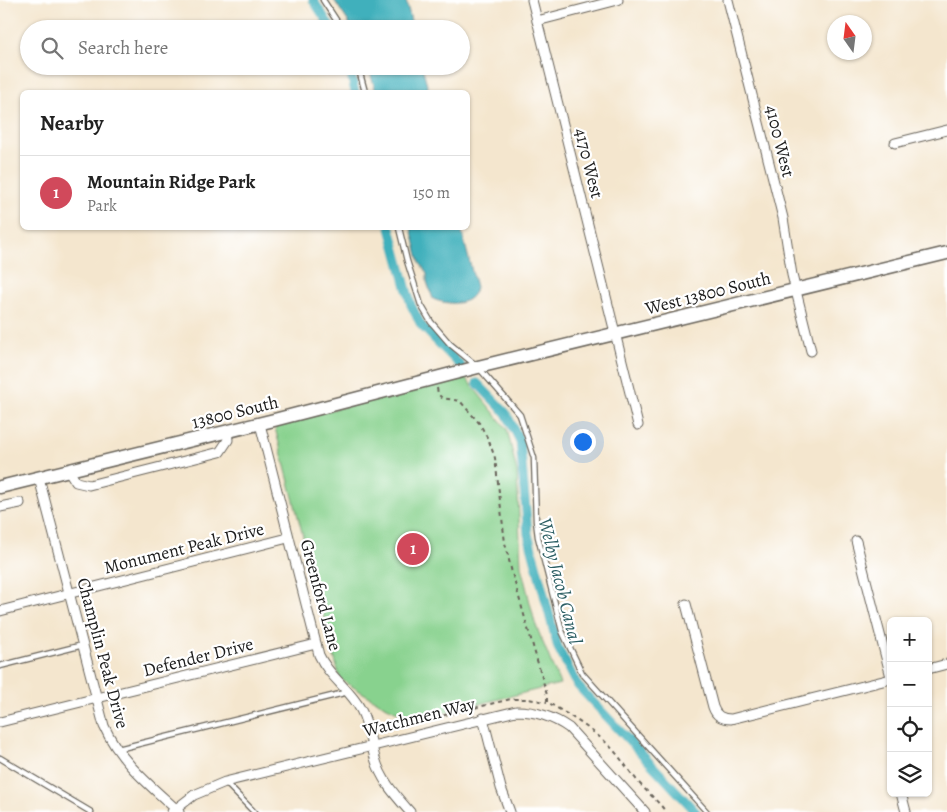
<!DOCTYPE html>
<html lang="en">
<head>
<meta charset="utf-8">
<style>
  :root { --surface:#fff; --page:#f2f2f2; --text:#222; --muted:#767676; --line:#e0e0e0; --accent:#d1495b }
  body { margin:0; font-family:Alegreya,serif; background:var(--page); color:var(--text) }
  .controls { position:absolute; right:15px; bottom:15px; display:grid; overflow:hidden; border-radius:8px; box-shadow:0 1px 4px #0004 }
  .controls button { width:45px; height:45px; display:grid; place-items:center; padding:0; border:0; border-bottom:1px solid var(--line); background:var(--surface); color:var(--text); font:25px sans-serif }
  .compass { position:absolute; left:827px; top:15px; width:45px; height:45px; border-radius:50%; background:var(--surface); box-shadow:0 1px 4px #0004; rotate:346deg }
  .you { position:absolute; left:582px; top:441px; width:18px; height:18px; margin:-12px; border:4px solid #fff; border-radius:50%; background:#1a73e8; box-shadow:0 0 0 8px #1a73e833 }
  .badge { display:grid; place-items:center; width:32px; height:32px; border-radius:50%; background:var(--accent); color:#fff; font-size:16px; font-weight:700 }
  .pin { position:absolute; translate:-50% -50%; border:2px solid #fff; box-shadow:0 1px 5px #0006 }
  .list { margin:0; padding:0; list-style:none }
  h2 { display:flex; justify-content:space-between; align-items:center; height:65px; margin:0; padding:0 20px; font-size:21px }
  h2 small { font-size:16px; font-weight:400; color:var(--muted) }
  .list li { display:grid; grid-template-columns:32px 1fr auto; gap:15px; align-items:center; box-sizing:border-box; height:75px; padding:0 20px; border-top:1px solid var(--line) }
  .list b { display:block; font-size:19px; white-space:nowrap }
  .list p { margin:0; font-size:16px; white-space:nowrap; color:var(--muted) }
  .list em { font-size:16px; font-style:normal; color:var(--muted) }
  .icon { flex:none; width:28px; height:28px; fill:none; stroke:currentColor; stroke-width:2; stroke-linecap:round; stroke-linejoin:round }
  .map { position:relative; flex:none; width:947px; height:812px; overflow:hidden }
  .search { position:absolute; background:var(--surface); box-shadow:0 1px 4px #0004; left:20px; top:20px; width:450px; height:55px; display:flex; align-items:center; gap:12px; box-sizing:border-box; padding:0 18px; border-radius:28px; color:var(--muted); font-size:19px }
  .panel { position:absolute; background:var(--surface); box-shadow:0 1px 4px #0004; left:20px; top:90px; width:450px; height:140px; border-radius:8px }
  .map>svg:first-child { display:block }
  .green { fill:#88d28e; stroke:#527755 }
  .water { fill:#41b0bc; stroke:#2e666c }
  .lines { fill:none; stroke-linecap:round; stroke-linejoin:round }
  .canal { stroke:#41b0bc; stroke-width:9 }
  .lane-casing { stroke:#68635a; stroke-width:7 }
  .street-casing { stroke:#68635a; stroke-width:11 }
  .secondary-casing { stroke:#68635a; stroke-width:15 }
  .path { stroke:#68635a; stroke-width:2; stroke-dasharray:4 4; stroke-linecap:butt }
  .lane { stroke:#fff; stroke-width:4.5 }
  .street { stroke:#fff; stroke-width:9 }
  .secondary { stroke:#fff; stroke-width:12 }
  .labels { text-anchor:middle; dominant-baseline:central; stroke-width:4.5; stroke-linejoin:round; paint-order:stroke }
  .street-label { font-size:18px; fill:#1c1c1c; stroke:#fff }
  .water-label { font-size:19px; font-style:italic; fill:#2d5f64; stroke:#fff }
</style>
</head>
<body>
<div class="map">
<svg width="947" height="812" viewBox="0 0 947 812">
  <rect width="100%" height="100%" fill="#fff"/>
  <filter id="ink" filterUnits="userSpaceOnUse"><feTurbulence type="fractalNoise" baseFrequency=".02" numOctaves="2"/><feDisplacementMap in="SourceGraphic" scale="10" xChannelSelector="R" yChannelSelector="G"/><feConvolveMatrix kernelMatrix="1 2 1 2 8 2 1 2 1" color-interpolation-filters="sRGB"/></filter>
  <filter id="wash" filterUnits="userSpaceOnUse"><feTurbulence type="fractalNoise" baseFrequency=".0096" numOctaves="4" result="noise"/><feDisplacementMap in="SourceGraphic" scale="20" xChannelSelector="R" yChannelSelector="G"/><feGaussianBlur stdDeviation="1.12" result="paint"/><feColorMatrix in="noise" values="0 0 0 0 0 0 0 0 0 0 0 0 0 0 0 0 0 1.4 0 .05"/><feComposite in="paint" operator="in"/></filter>
  <g filter="url(#wash)">
    <rect width="100%" height="100%" fill="#f4e6ce"/>
    <path class="green" d="M465 377 507 429 517 472 521 566 535 623 560 684 414 720 383 705 340 679 274 424Z"/>
    <g class="water">
      <path d="M334 0H406L413 29H353Z"/>
      <path d="M368 66H422L429 92H376Z"/>
      <path d="M411 228H461L476 287C473 307 447 305 433 299L427 282V274L420 263Z"/>
    </g>
    <g class="lines">
      <g class="canal">
        <path d="M313 0 332 29"/>
        <path d="M349 66 355 92"/>
        <path d="M390 228 411 305 421 325 461 366"/>
        <path d="M477 383 506 413 520 441 528 534 558 648 578 686 696 812"/>
      </g>
    </g>
  </g>
  <g filter="url(#ink)">
    <g class="lines">
      <g class="lane-casing">
        <g id="lane">
          <path d="M323 0 342 29"/>
          <path d="M358 66 365 92"/>
          <path d="M399 228 407 261 421 305 431 322 450 344 478 367 520 415 534 458 536 521 538 537 562 631 582 673 707 812"/>
          <path d="M0 666 83 645"/>
          <path d="M118 749 348 692"/>
          <path d="M0 758 91 812"/>
          <path d="M226 783 254 812"/>
        </g>
      </g>
      <g class="street-casing">
        <g id="street">
          <path d="M532 0 638 425"/>
          <path d="M728 0 783 218 792 275 811 351"/>
          <path d="M537 21 618 0"/>
          <path d="M895 143 947 130"/>
          <path d="M260 424 319 655C329 677 350 689 361 710 369 725 370 741 375 758 381 780 395 795 410 812"/>
          <path d="M69 471 76 482 89 485 220 452 228 440 227 432"/>
          <path d="M39 478 104 726C120 762 151 786 179 812"/>
          <path d="M0 507 20 503"/>
          <path d="M856 541 891 677"/>
          <path d="M686 604 713 707C716 716 722 719 731 719L891 679"/>
          <path d="M0 611 288 538"/>
          <path d="M928 669 947 664"/>
          <path d="M483 718 501 788 510 812"/>
          <path d="M0 722 316 644"/>
          <path d="M901 793 906 812"/>
          <path d="M172 812 194 795 225 782 516 711C536 711 552 716 569 728L645 812"/>
        </g>
      </g>
      <g class="secondary-casing">
        <path id="secondary" d="M0 487 274 420 478 367 947 253"/>
      </g>
      <g class="path">
        <path d="M437 388 438 394 442 398 460 401 480 424 489 441 495 458 505 543 512 573 547 695V702C566 713 585 725 602 739 617 751 627 769 640 784 649 794 658 801 666 812"/>
        <path d="M381 728 408 724 511 699H528L547 702"/>
      </g>
      <use href="#lane" class="lane"/>
      <use href="#street" class="street"/>
      <use href="#secondary" class="secondary"/>
    </g>
  </g>
  <g class="labels">
    <g class="street-label">
      <text transform="translate(780 141) rotate(76)">4100 West</text>
      <text transform="translate(589 163) rotate(76)">4170 West</text>
      <text transform="translate(708 293) rotate(-14)">West 13800 South</text>
      <text transform="translate(235 412) rotate(-14)">13800 South</text>
      <text transform="translate(184 548) rotate(-14)">Monument Peak Drive</text>
      <text transform="translate(321 595) rotate(75)">Greenford Lane</text>
      <text transform="translate(103 653) rotate(75)">Champlin Peak Drive</text>
      <text transform="translate(198 657) rotate(-14)">Defender Drive</text>
      <text transform="translate(419 717) rotate(-14)">Watchmen Way</text>
    </g>
    <g class="water-label">
      <text transform="translate(560 581) rotate(76)">Welby Jacob Canal</text>
    </g>
  </g>
</svg>
<div class="controls">
<button>+</button>
<button>−</button>
<button><svg class="icon" aria-label="locate" viewBox="0 0 24 24"><circle cx="12" cy="12" r="6"/><path d="M12 2v4M12 18v4M2 12h4M18 12h4"/></svg></button>
<button><svg class="icon" aria-label="layers" viewBox="0 0 24 24"><path d="M12 4l9 5-9 5-9-5zM3 14l9 5 9-5"/></svg></button>
</div>
<svg class="compass" viewBox="-18 -18 36 36"><path d="M0-13l5 13h-10z" fill="#e53935"/><path d="M0 13l5-13h-10z" fill="#767676"/></svg>
<div class="you"></div>
<div class="pin badge" style="left:413px;top:549px">1</div>
<div class="search"><svg class="icon" aria-label="search" viewBox="0 0 24 24"><circle cx="10" cy="10" r="6"/><path d="M15 15l6 6"/></svg>Search here</div>
<section class="panel">
<h2>Nearby<small></small></h2>
<ul class="list">
<li><span class="badge">1</span><div><b>Mountain Ridge Park</b><p>Park</p></div><em>150 m</em></li>
</ul>
</section>
</div>
</body>
</html>
